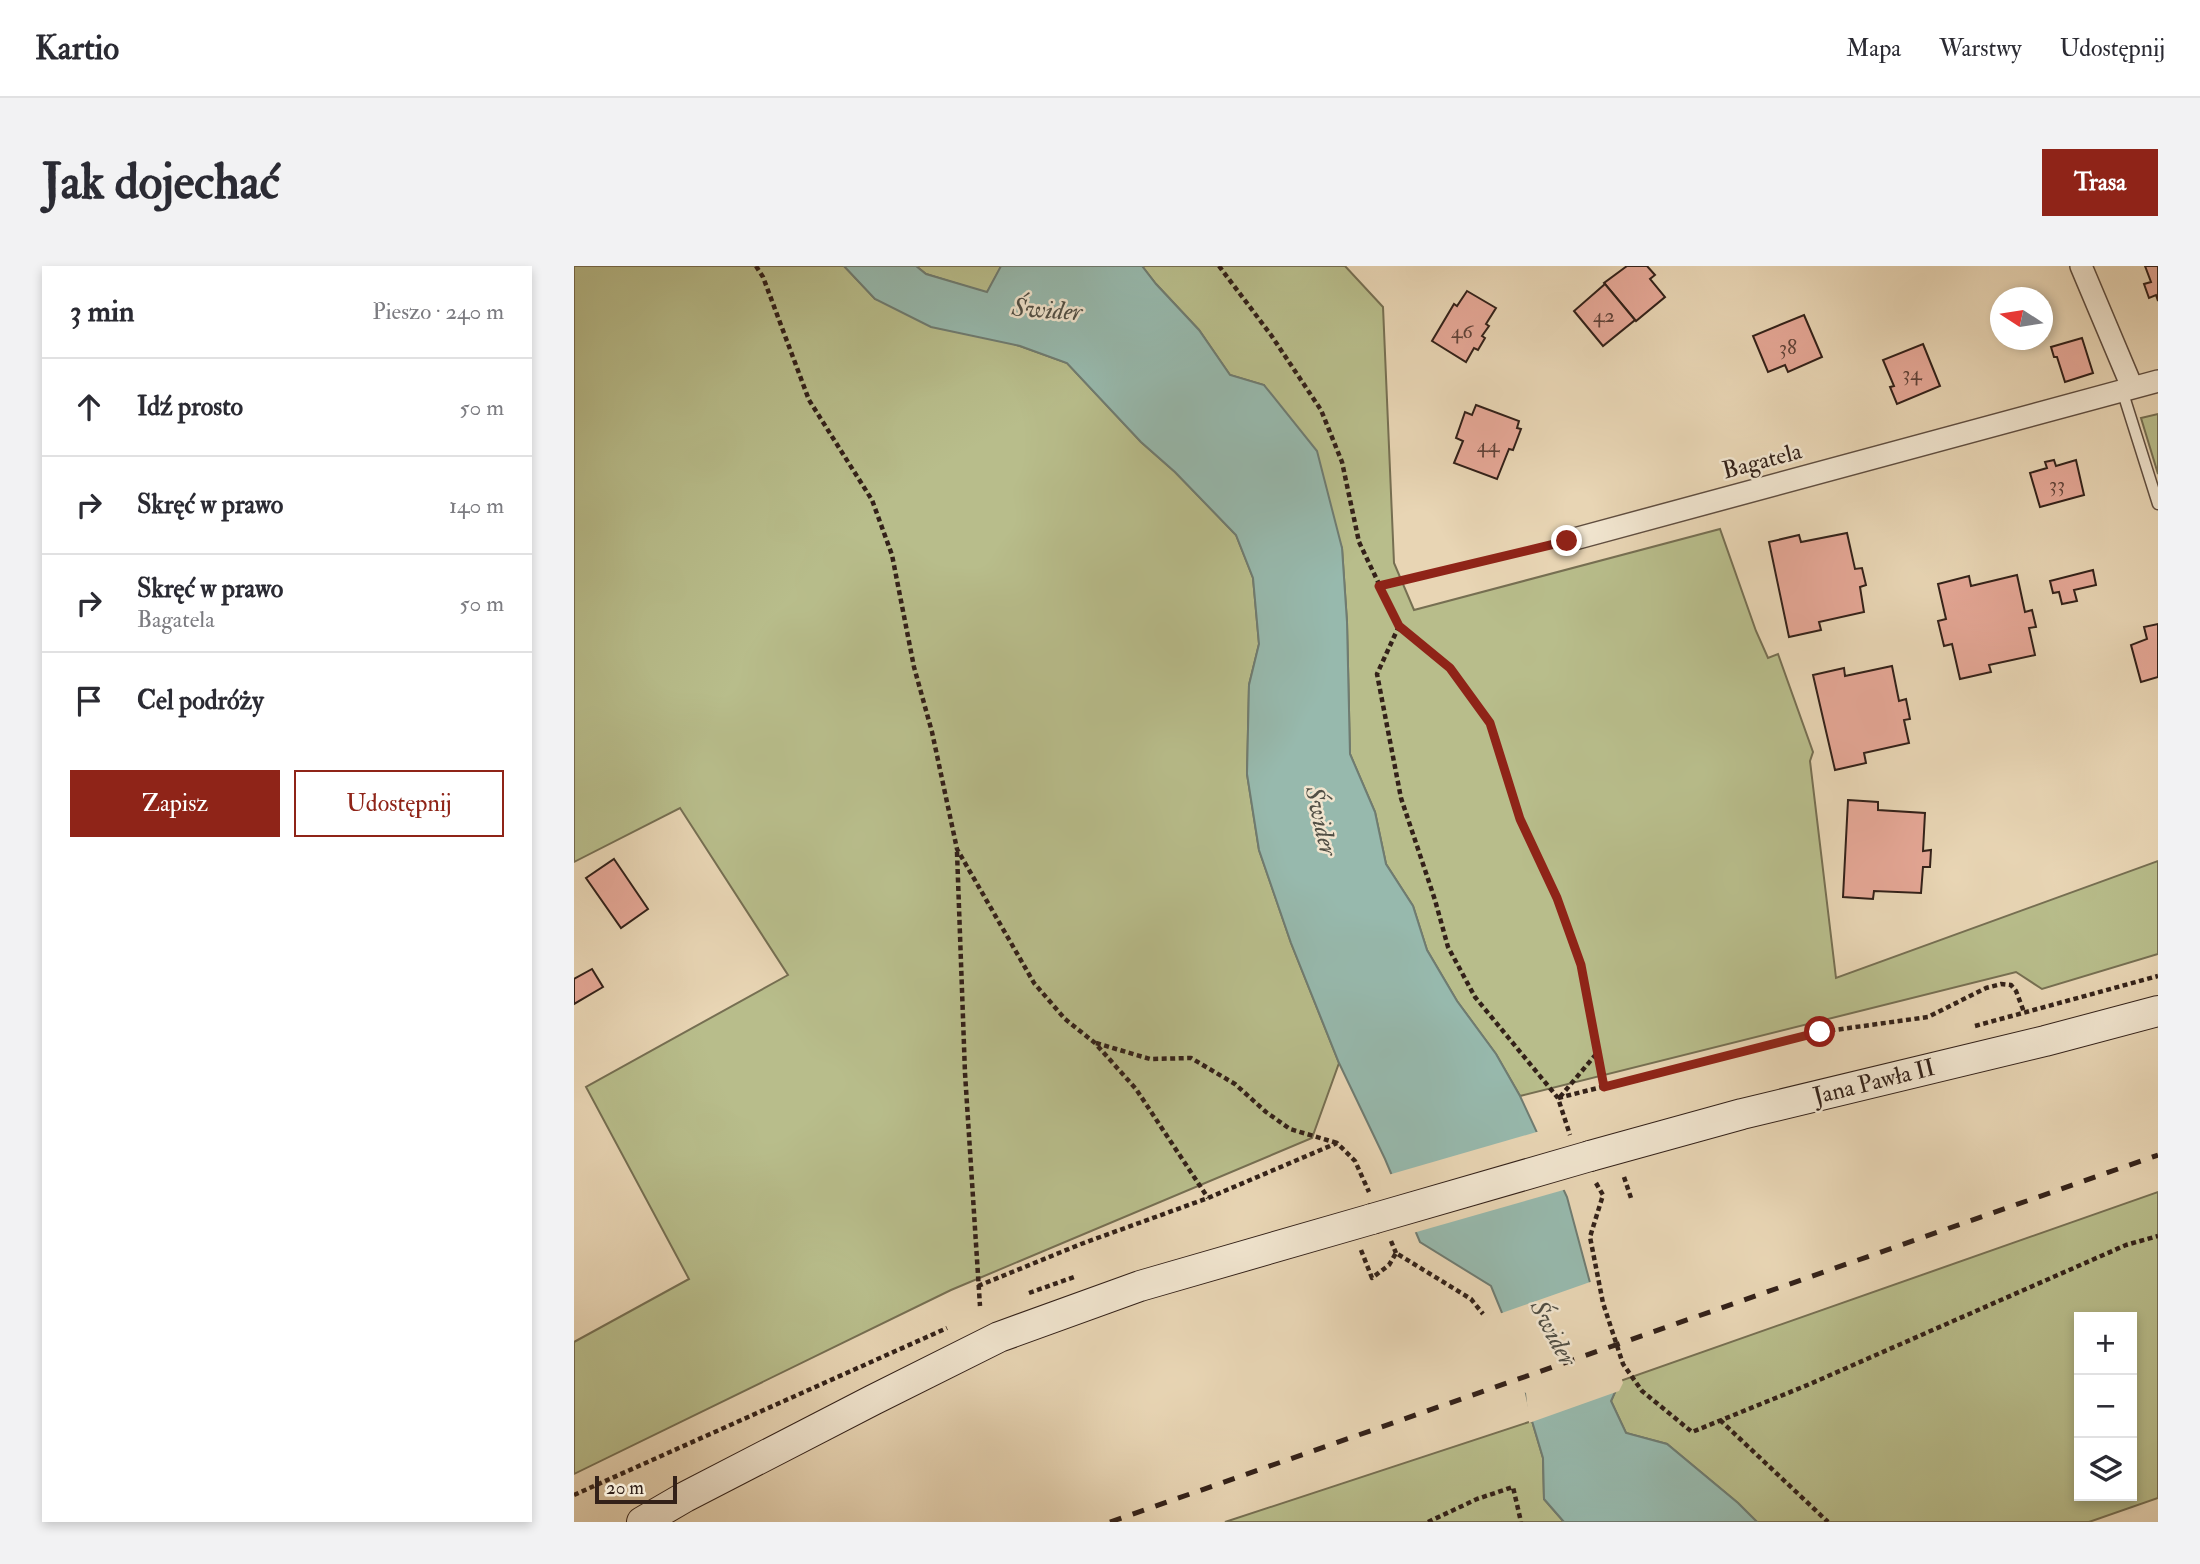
<!DOCTYPE html>
<html lang="pl">
<head>
<meta charset="utf-8">
<style>
  :root { --surface:#fff; --page:#f2f2f3; --text:#2b2b33; --muted:#7c7c81; --line:#e1e1e2; --accent:#8f2418 }
  body { margin:0; font-family:"IM FELL Double Pica",serif; background:var(--page); color:var(--text) }
  .controls { position:absolute; right:21px; bottom:21px; display:grid; overflow:hidden; border-radius:0px; box-shadow:0 4px 10px #0003 }
  .controls button { width:63px; height:63px; display:grid; place-items:center; padding:0; border:0; border-bottom:2px solid var(--line); background:var(--surface); color:var(--text); font:35px sans-serif }
  .compass { position:absolute; left:1416px; top:21px; width:63px; height:63px; border-radius:50%; background:var(--surface); box-shadow:0 4px 10px #0003; rotate:282deg }
  .scale { position:absolute; left:21px; bottom:18px; width:82px; box-sizing:border-box; padding-left:7px; border:4px solid #332119; border-top:0; font-size:19px; line-height:24px; white-space:nowrap; color:#332119; -webkit-text-stroke:5px #f0e4ce; paint-order:stroke }
  .stop { position:absolute; width:21px; height:21px; margin:-16px; border:5px solid #8f2418; border-radius:50%; background:#fff }
  .stop.end { background:#8f2418; border-color:#fff; box-shadow:0 2px 7px #0008 }
  .list { margin:0; padding:0; list-style:none }
  h2 { display:flex; justify-content:space-between; align-items:center; height:91px; margin:0; padding:0 28px; font-size:30px }
  h2 small { font-size:23px; font-weight:400; color:var(--muted) }
  .list li { display:grid; grid-template-columns:46px 1fr auto; gap:21px; align-items:center; box-sizing:border-box; height:98px; padding:0 28px; border-top:2px solid var(--line) }
  .list b { display:block; font-size:26px; white-space:nowrap }
  .list p { margin:0; font-size:23px; white-space:nowrap; color:var(--muted) }
  .list em { font-size:23px; font-style:normal; color:var(--muted) }
  .actions { display:flex; gap:14px; padding:21px 28px }
  .actions a { flex:1; padding:16px 0; border:2px solid var(--accent); border-radius:0px; text-align:center; font-size:24px; color:var(--accent) }
  .actions .main { background:var(--accent); color:#fff }
  .icon { flex:none; width:38px; height:38px; fill:none; stroke:currentColor; stroke-width:2; stroke-linecap:round; stroke-linejoin:round }
  .map { position:relative; flex:none; width:1584px; height:1256px; overflow:hidden; border-radius:0px }
  header { display:flex; align-items:center; gap:42px; box-sizing:border-box; height:98px; padding:0 35px; background:var(--surface); border-bottom:2px solid var(--line) }
  header strong { font-size:33px }
  nav { display:flex; gap:38px; margin-inline-start:auto; font-size:24px }
  .intro { display:flex; align-items:center; justify-content:space-between; box-sizing:border-box; height:168px; padding:0 42px }
  h1 { margin:0; font-size:49px }
  .button { padding:18px 32px; border-radius:0px; background:var(--accent); color:#fff; font-size:24px; font-weight:700 }
  main { display:flex; gap:42px; padding:0 42px }
  aside { flex:1; background:var(--surface); border-radius:0px; box-shadow:0 4px 10px #0003 }
  .map>svg:first-child { display:block }
  .green { fill:#b8bd8b; stroke:#766f52; stroke-width:2; fill-rule:evenodd }
  .water { fill:#97b9ad; stroke:#6f7c72; stroke-width:2 }
  .pier { fill:#e8d5b4 }
  .building { fill:#e5a796; stroke:#332119; stroke-width:2 }
  .lines { fill:none; stroke-linecap:round; stroke-linejoin:round }
  .lane-casing { stroke:#604e40; stroke-width:13 }
  .street-casing { stroke:#604e40; stroke-width:24 }
  .secondary-casing { stroke:#332119; stroke-width:32 }
  .path { stroke:#332119; stroke-width:4.5; stroke-dasharray:5 3.5; stroke-linecap:butt }
  .lane { stroke:#f0e4ce; stroke-width:10 }
  .street { stroke:#f0e4ce; stroke-width:21 }
  .secondary { stroke:#f0e4ce; stroke-width:30 }
  .rail { stroke:#332119; stroke-width:5; stroke-dasharray:12 12; stroke-linecap:butt }
  .secondary-bridge-casing { stroke:#332119; stroke-width:32; stroke-linecap:butt }
  .secondary-bridge { stroke:#f0e4ce; stroke-width:30 }
  .route { stroke:#8f2418; stroke-width:9 }
  .labels { text-anchor:middle; dominant-baseline:central; stroke-width:5; stroke-linejoin:round; paint-order:stroke }
  .number-label { font-size:21px; fill:#604238 }
  .street-label { font-size:24px; fill:#332119; stroke:#f0e4ce }
  .water-label { font-size:26px; font-style:italic; fill:#514f45; stroke:#f0e4ce }
</style>
</head>
<body>
<header>
<strong>Kartio</strong>
<nav><a>Mapa</a><a>Warstwy</a><a>Udostępnij</a></nav>
</header>
<div class="intro"><h1>Jak dojechać</h1><a class="button">Trasa</a></div>
<main>
<aside>
<h2>3 min<small>Pieszo · 240 m</small></h2>
<ul class="list">
<li><svg class="icon" aria-label="ahead" viewBox="0 0 24 24"><path d="M12 20V5M6 11l6-6 6 6"/></svg><div><b>Idź prosto</b></div><em>50 m</em></li>
<li><svg class="icon" aria-label="right" viewBox="0 0 24 24"><path d="M7 20v-9h11M14 6l5 5-5 5"/></svg><div><b>Skręć w prawo</b></div><em>140 m</em></li>
<li><svg class="icon" aria-label="right" viewBox="0 0 24 24"><path d="M7 20v-9h11M14 6l5 5-5 5"/></svg><div><b>Skręć w prawo</b><p>Bagatela</p></div><em>50 m</em></li>
<li><svg class="icon" aria-label="arrive" viewBox="0 0 24 24"><path d="M6 21V4h12l-3 4 3 4H6"/></svg><div><b>Cel podróży</b></div></li>
</ul>
<div class="actions"><a class="main">Zapisz</a><a>Udostępnij</a></div>
</aside>
<div class="map">
<svg width="1584" height="1256" viewBox="0 0 1584 1256">
  <rect width="100%" height="100%" fill="#e8d5b4"/>
  <filter id="stains"><feTurbulence type="fractalNoise" baseFrequency=".00286" numOctaves="4"/><feColorMatrix values="0 0 0 0 .2 0 0 0 0 .09 0 0 0 0 .02 0 0 0 .5 -.17"/></filter>
  <radialGradient id="worn" r=".72"><stop offset=".6" stop-color="#630" stop-opacity="0"/><stop offset="1" stop-color="#630" stop-opacity=".3"/></radialGradient>
  <g class="green">
    <path d="M0 0H270L301 33 446 80 493 97 567 176 601 206 662 269 679 312 685 378 675 419 673 508 685 584 717 677 765 797 738 872 377 1024 0 1208V1076L115 1013 12 821 214 709 106 542 0 596Z"/>
    <path d="M342 0H427V1L413 27 352 8Z"/>
    <path d="M568 0H771L809 41 820 297 840 344 1146 263 1182 365 1194 392 1204 388 1239 486 1236 495 1262 712 1584 595V688L1468 723 1442 706 946 830 922 788 883 735 853 684 839 640 812 598 801 546 776 488 773 356 768 282 690 119 656 109 625 64 582 18Z"/>
    <path d="M1584 148V208L1567 152Z"/>
    <path d="M1584 926V1232L1515 1256H1183L1164 1237 1093 1178 1052 1167 1037 1135 1046 1115ZM1505 1051H1558V1230H1505Z"/>
    <path d="M958 1155 969 1192 970 1233 990 1256H651Z"/>
  </g>
  <path class="water" d="M270 0H342L352 8 413 26 427 0H568L582 18 625 64 656 109 690 119 743 185 768 282 773 356 776 488 801 546 812 598 839 640 853 684 883 735 922 788 946 830 993 931 1022 1039 1046 1115 1037 1135 1052 1167 1093 1178 1164 1237 1183 1256H990L970 1233 969 1192 958 1155 942 1081 917 1020 846 976 811 893 765 797 717 677 685 584 673 508 675 419 685 378 679 312 662 269 601 206 567 176 493 97 446 80 357 61 301 33Z"/>
  <g class="pier">
    <path d="M966 865 993 923 839 967 814 909Z"/>
    <path d="M1019 1015 1049 1117 1045 1125 955 1157 952 1127 940 1121 932 1097 939 1081 925 1048Z"/>
  </g>
  <g class="building">
    <path d="M1053 0H1073L1081 9 1076 13 1091 31 1062 55 1030 17Z"/>
    <path d="M1571 0H1584V35L1582 29 1575 32 1570 18 1577 16Z"/>
    <path d="M1031 18 1061 54 1029 80 1000 45Z"/>
    <path d="M893 25 922 42 912 58 915 60 908 70 911 72 904 84 900 82 892 96 858 75 880 38 883 40Z"/>
    <path d="M1230 49 1248 91 1214 106 1211 99 1194 106 1179 70Z"/>
    <path d="M1508 72 1519 107 1491 116 1483 91H1480L1477 81Z"/>
    <path d="M1349 78 1366 120 1323 138 1316 121 1320 120 1309 94Z"/>
    <path d="M902 139 945 155 943 162 947 163 939 184 935 183 923 213 880 197 889 175 882 172 891 146 898 149Z"/>
    <path d="M1480 194 1482 200 1502 194 1510 229 1466 241 1456 207 1473 202 1471 196Z"/>
    <path d="M1273 267 1281 303 1288 302 1292 319 1286 321 1290 346 1245 356 1247 364 1215 371 1195 276 1225 269 1227 276Z"/>
    <path d="M1519 304 1522 319 1500 324 1503 335 1488 338 1485 326 1479 327 1476 315Z"/>
    <path d="M1443 309 1451 346 1458 344 1462 361 1455 362 1461 389 1415 399 1417 406 1386 413 1378 378 1370 380 1364 355 1372 353 1364 318 1395 310 1397 320Z"/>
    <path d="M1584 358V411L1567 416 1557 379 1573 373 1570 361Z"/>
    <path d="M1318 400 1325 435 1332 433 1336 453 1330 454 1335 477 1290 487 1292 497 1261 504 1239 409 1270 402 1271 410Z"/>
    <path d="M1274 534 1304 536V544L1351 547 1349 585 1357 584 1356 601H1349L1347 627 1300 625 1299 633 1269 631Z"/>
    <path d="M40 593 74 643 47 662 12 612Z"/>
    <path d="M18 703 29 721 0 738V713Z"/>
  </g>
  <g class="lines">
    <g class="lane-casing">
      <path id="lane" d="M1548 124 1584 238"/>
    </g>
    <g class="street-casing">
      <g id="street">
        <path d="M1507 0 1558 121"/>
        <path d="M993 275 1584 115"/>
      </g>
    </g>
    <g class="secondary-casing">
      <g id="secondary">
        <path d="M1016 890 1168 848 1471 775 1584 745"/>
        <path d="M68 1256 111 1231 299 1134 425 1071 566 1020 798 953"/>
      </g>
    </g>
    <g class="path">
      <path d="M182 0 189 11 235 134 298 234 318 289 340 401 358 466 383 583 460 717 491 753 521 777 562 823 634 932"/>
      <path d="M645 0 697 69 747 144 768 196 785 276 825 360 876 402 916 457 946 553 983 632 1007 699 1030 821"/>
      <path d="M805 320 971 280"/>
      <path d="M825 360 803 408 827 532 861 634 874 681 901 731 984 832 996 869"/>
      <path d="M383 586 391 807 406 1040"/>
      <path d="M1401 760 1584 710"/>
      <path d="M522 777 576 793 617 792 661 818 692 846 716 863 763 877"/>
      <path d="M986 831 1023 787"/>
      <path d="M984 832 1246 766 1354 751 1412 722 1427 718 1437 719 1442 725 1450 746"/>
      <path d="M1050 911 1057 932"/>
      <path d="M1022 917 1029 929 1016 971 1029 1037 1049 1098 1068 1125 1118 1166 1236 1118 1552 979 1584 970"/>
      <path d="M817 975 822 987"/>
      <path d="M787 984 798 1012 815 999 822 987 897 1033 909 1048"/>
      <path d="M404 1020 507 978 634 932 763 877 781 895 795 926"/>
      <path d="M455 1027 503 1010"/>
      <path d="M1146 1154 1254 1256"/>
      <path d="M0 1229 373 1062"/>
      <path d="M854 1256 903 1233 939 1221 947 1256"/>
    </g>
    <use href="#lane" class="lane"/>
    <use href="#street" class="street"/>
    <use href="#secondary" class="secondary"/>
    <path class="rail" d="M536 1256 1584 889"/>
    <g class="secondary-bridge-casing">
      <path id="secondary-bridge" d="M798 953 1016 890"/>
    </g>
    <use href="#secondary-bridge" class="secondary-bridge"/>
  </g>
  <g class="lines">
    <path class="route" d="M993 275 805 320 825 360 876 402 916 457 946 553 983 632 1007 699 1030 821 1246 766"/>
  </g>
  <g class="labels">
    <g class="number-label">
      <text x="1030" y="49">42</text>
      <text x="888" y="65">46</text>
      <text x="1214" y="81">38</text>
      <text x="1338" y="107">34</text>
      <text x="914" y="179">44</text>
      <text x="1483" y="218">33</text>
    </g>
    <g class="street-label">
      <text transform="translate(1188 195) rotate(-15)">Bagatela</text>
      <text transform="translate(1300 816) rotate(-14)">Jana Pawła II</text>
    </g>
    <g class="water-label">
      <text transform="translate(473 44) rotate(4)">Świder</text>
      <text transform="translate(747 555) rotate(77)">Świder</text>
      <text transform="translate(979 1067) rotate(62)">Świder</text>
    </g>
  </g>
  <rect width="100%" height="100%" filter="url(#stains)"/>
  <rect width="100%" height="100%" fill="url(#worn)"/>
</svg>
<div class="controls">
<button>+</button>
<button>−</button>
<button><svg class="icon" aria-label="layers" viewBox="0 0 24 24"><path d="M12 4l9 5-9 5-9-5zM3 14l9 5 9-5"/></svg></button>
</div>
<svg class="compass" viewBox="-18 -18 36 36"><path d="M0-13l5 13h-10z" fill="#e53935"/><path d="M0 13l5-13h-10z" fill="#7c7c81"/></svg>
<div class="scale">20 m</div>
<div class="stop" style="left:1246px;top:766px"></div>
<div class="stop end" style="left:993px;top:275px"></div>
</div>
</main>
</body>
</html>
